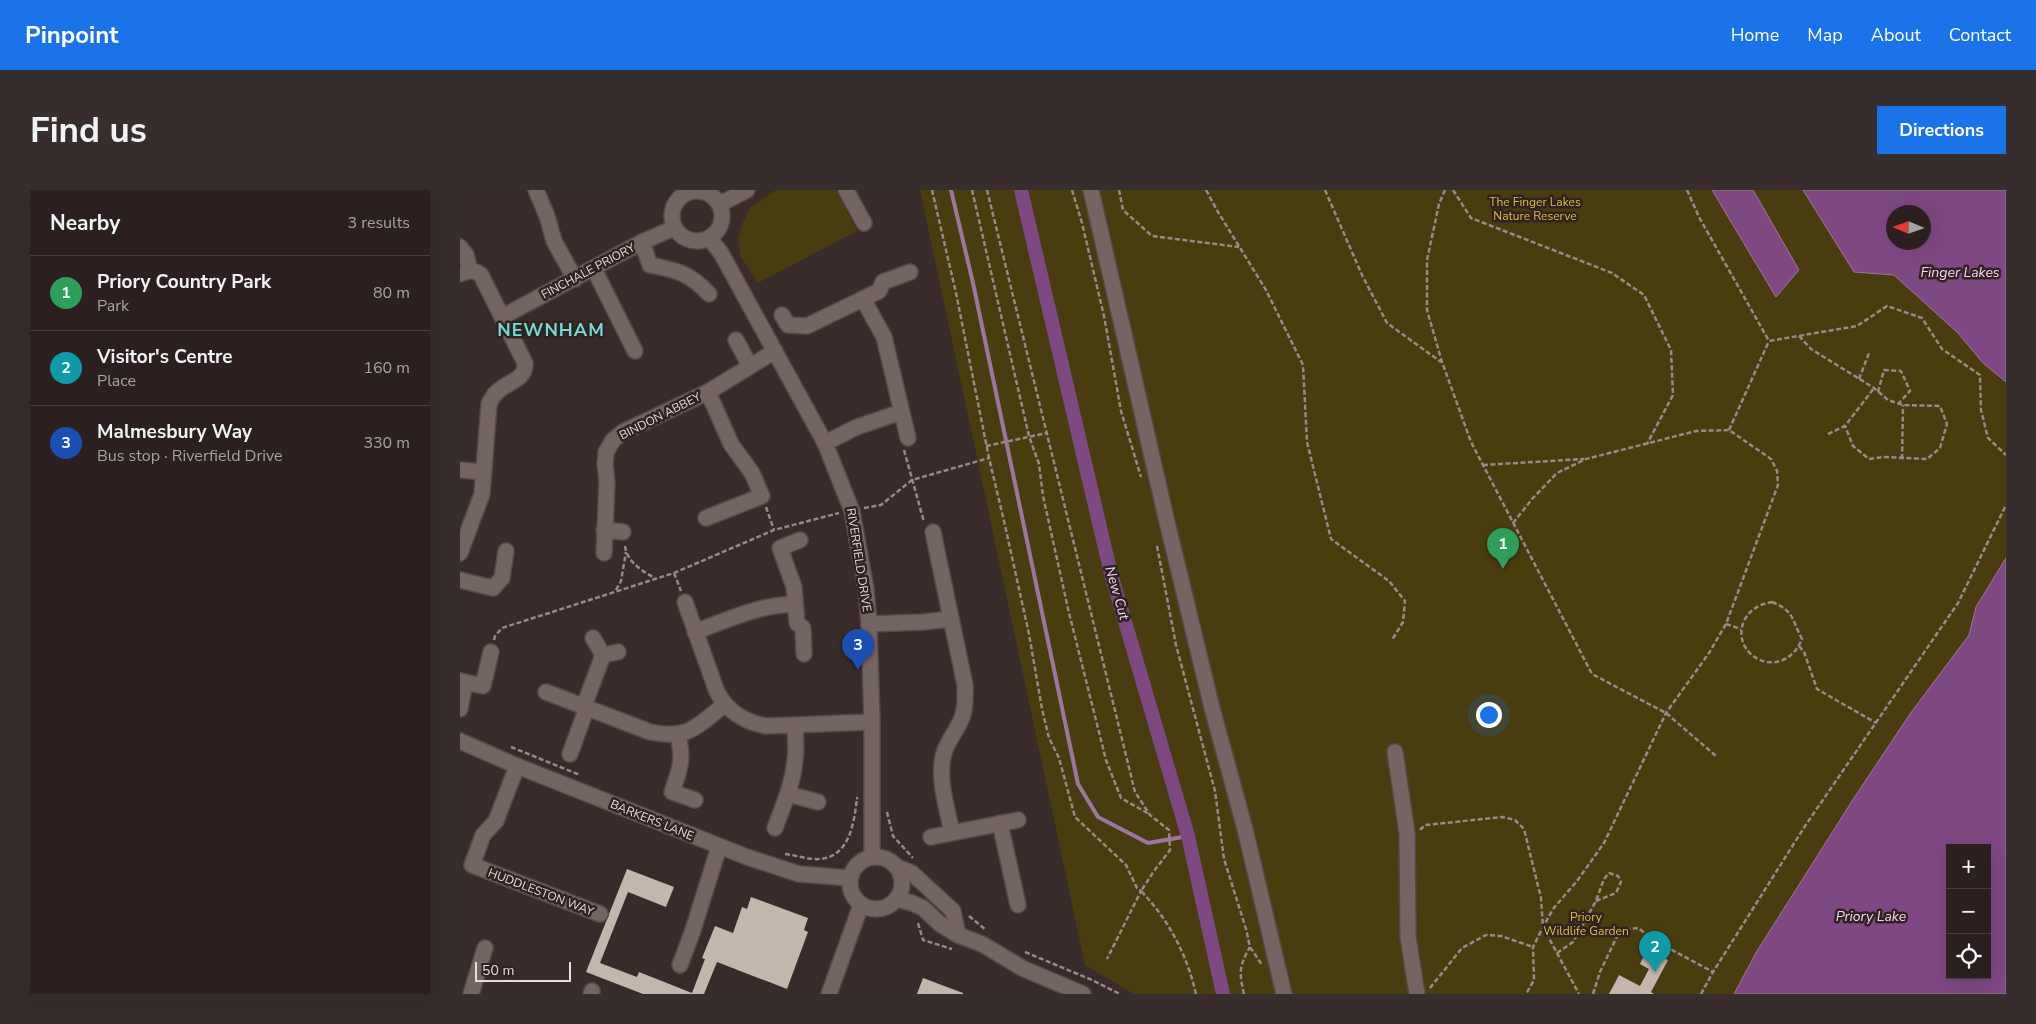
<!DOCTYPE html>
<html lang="en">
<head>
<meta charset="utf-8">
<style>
  :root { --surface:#2b201f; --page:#372d2c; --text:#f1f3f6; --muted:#a6a3a4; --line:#473e3d; --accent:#1a73e8 }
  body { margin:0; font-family:"Nunito Sans",sans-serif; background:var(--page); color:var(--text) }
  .controls { position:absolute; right:15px; bottom:15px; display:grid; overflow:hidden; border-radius:0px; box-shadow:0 5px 20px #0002 }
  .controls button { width:45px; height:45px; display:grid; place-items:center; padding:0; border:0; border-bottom:1px solid var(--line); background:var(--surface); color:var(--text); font:25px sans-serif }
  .compass { position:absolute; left:1426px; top:15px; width:45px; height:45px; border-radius:50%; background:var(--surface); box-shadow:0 5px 20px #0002; rotate:272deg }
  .scale { position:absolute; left:15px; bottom:12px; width:96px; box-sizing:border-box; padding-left:5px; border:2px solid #e7dedc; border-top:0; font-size:14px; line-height:18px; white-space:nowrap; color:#e7dedc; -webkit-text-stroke:4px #2f2220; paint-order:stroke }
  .you { position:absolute; left:1028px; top:524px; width:18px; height:18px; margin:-12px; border:4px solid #fff; border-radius:50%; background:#1a73e8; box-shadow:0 0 0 8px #1a73e833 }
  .badge { display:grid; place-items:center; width:32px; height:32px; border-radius:50%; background:var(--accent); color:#fff; font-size:16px; font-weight:700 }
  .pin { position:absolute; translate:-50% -41px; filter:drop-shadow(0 1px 2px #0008) }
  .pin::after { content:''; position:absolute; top:26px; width:18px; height:15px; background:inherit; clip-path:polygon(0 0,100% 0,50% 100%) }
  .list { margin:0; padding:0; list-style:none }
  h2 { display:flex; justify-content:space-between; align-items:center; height:65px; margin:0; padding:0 20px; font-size:21px }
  h2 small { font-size:16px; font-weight:400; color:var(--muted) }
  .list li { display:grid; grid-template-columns:32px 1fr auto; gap:15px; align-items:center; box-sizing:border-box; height:75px; padding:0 20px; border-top:1px solid var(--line) }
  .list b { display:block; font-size:19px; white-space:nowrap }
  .list p { margin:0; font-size:16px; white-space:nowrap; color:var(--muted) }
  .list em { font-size:16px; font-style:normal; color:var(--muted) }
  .icon { flex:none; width:28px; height:28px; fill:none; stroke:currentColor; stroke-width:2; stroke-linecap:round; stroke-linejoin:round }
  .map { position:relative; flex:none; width:1546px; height:804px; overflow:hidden; border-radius:0px }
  header { display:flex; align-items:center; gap:30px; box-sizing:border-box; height:70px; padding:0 25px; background:var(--accent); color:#fff }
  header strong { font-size:24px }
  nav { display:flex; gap:28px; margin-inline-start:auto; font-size:18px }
  .intro { display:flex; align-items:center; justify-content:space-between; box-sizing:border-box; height:120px; padding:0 30px }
  h1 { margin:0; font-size:35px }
  .button { padding:12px 22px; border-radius:0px; background:var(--accent); color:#fff; font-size:18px; font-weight:700 }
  main { display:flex; gap:30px; padding:0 30px }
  aside { flex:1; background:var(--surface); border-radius:0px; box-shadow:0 5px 20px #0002 }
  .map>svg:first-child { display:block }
  .green { fill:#493d10; fill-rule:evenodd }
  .water { fill:#7e4883; stroke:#9e759e; fill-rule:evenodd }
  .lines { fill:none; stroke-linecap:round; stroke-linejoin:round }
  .stream { stroke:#9e759e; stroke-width:4 }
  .canal { stroke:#7e4883; stroke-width:14 }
  .building { fill:#c3b6ac }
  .minor-casing { stroke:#544947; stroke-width:18 }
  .path { stroke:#968b89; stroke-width:2.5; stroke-dasharray:5 2.5; stroke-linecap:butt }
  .minor { stroke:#746462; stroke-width:15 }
  .labels { text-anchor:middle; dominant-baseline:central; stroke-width:5; stroke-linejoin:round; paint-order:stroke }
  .park-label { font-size:12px; fill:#e0be44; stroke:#2f2220 }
  .street-label { font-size:12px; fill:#e7dedc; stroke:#2f2220 }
  .water-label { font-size:14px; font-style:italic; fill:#f6d6f8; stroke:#2f2220 }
  .district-label { font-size:18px; font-weight:bold; letter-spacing:1px; fill:#72ddd6; stroke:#2f2220 }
</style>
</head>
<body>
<header>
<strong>Pinpoint</strong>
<nav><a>Home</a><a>Map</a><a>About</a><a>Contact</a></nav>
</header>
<div class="intro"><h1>Find us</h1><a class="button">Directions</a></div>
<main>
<aside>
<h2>Nearby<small>3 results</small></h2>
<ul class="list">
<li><span class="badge" style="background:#2e9e5b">1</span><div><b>Priory Country Park</b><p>Park</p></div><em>80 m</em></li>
<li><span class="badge" style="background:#0f9aa8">2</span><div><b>Visitor's Centre</b><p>Place</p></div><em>160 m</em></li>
<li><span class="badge" style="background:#1a4fb4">3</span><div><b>Malmesbury Way</b><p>Bus stop · Riverfield Drive</p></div><em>330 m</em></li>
</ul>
</aside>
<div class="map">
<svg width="1546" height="804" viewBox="0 0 1546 804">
  <rect width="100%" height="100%" fill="#392b29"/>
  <g class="green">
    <path d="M316 0H376L397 41 298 93 281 67 278 50 282 34 290 18Z"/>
    <path d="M460 0H1546V804H674L625 775ZM1434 22H1464V52H1434ZM1490 658H1527V785H1490Z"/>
  </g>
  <g class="water">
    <path d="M1252 0H1293L1339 80 1316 107Z"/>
    <path d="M1343 0H1546V192L1523 173 1498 143 1434 85 1394 82ZM1464 22V52H1434V22Z"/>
    <path d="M1546 368V804H1274L1297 761 1394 608 1450 524 1509 445 1516 417ZM1490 658H1527V785H1490Z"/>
  </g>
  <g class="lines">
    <path class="stream" d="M491 0 513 93 618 594 638 627 688 653 728 646"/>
    <path class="canal" d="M561 0 651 384 728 646 763 804"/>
  </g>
  <g class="building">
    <path d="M167 679 214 697 206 717 168 702 140 773 177 787 179 782 232 803 245 769 242 768 255 736 273 743 282 717 287 719 291 707 348 728 344 740 348 742 327 799 257 772 244 804H183L126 782Z"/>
    <path d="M1187 759 1208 770 1191 802 1194 804H1149L1159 785 1180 796 1189 779 1180 774Z"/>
    <path d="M463 788 503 803V804H457Z"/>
  </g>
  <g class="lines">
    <g class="minor-casing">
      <g id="minor">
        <path d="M76 0 87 26 94 51 115 89"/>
        <path d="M386 0 404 33"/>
        <path d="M631 0 707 332 752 518 785 639 824 804"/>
        <circle cx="237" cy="26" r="25"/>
        <path d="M260 14 287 0"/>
        <path d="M250 49 261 63 365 253 392 321 406 399 409 434 412 532V667"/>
        <path d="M182 52 190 75C216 80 230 83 249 104"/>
        <path d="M0 57 6 65 10 80"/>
        <path d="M134 79 175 161"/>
        <path d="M0 84C8 81 13 79 21 85L65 173C66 195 38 190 29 214L22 304 0 363"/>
        <path d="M403 109 424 147 448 248"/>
        <path d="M322 125 328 135 347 136 419 101 423 92 450 82"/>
        <path d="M42 127 182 52 214 38"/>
        <path d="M276 150 290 176"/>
        <path d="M365 253 397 237 441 222"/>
        <path d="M0 280 24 282"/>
        <path d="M246 328 302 306 292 283 271 254 248 202"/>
        <path d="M144 340 163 342"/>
        <path d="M473 342 505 495C505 507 506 521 500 532 495 543 487 552 484 563 477 586 487 620 492 642"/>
        <path d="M340 350 320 358 334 397 337 433 343 438 344 464"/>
        <path d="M144 363 147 292 145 274 146 262 153 250 163 242 248 202 315 161"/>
        <path d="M0 390 33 398 42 388 46 361"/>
        <path d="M225 412 257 502C268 522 284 532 306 536L412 532"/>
        <path d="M409 434 464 432 490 429"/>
        <path d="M235 442C269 429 299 415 335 414"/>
        <path d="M143 465 158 462"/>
        <path d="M0 491 23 496 31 462"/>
        <path d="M86 502 190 542C228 550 236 537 264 515"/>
        <path d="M124 516 143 465 133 448"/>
        <path d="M0 519 5 492"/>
        <path d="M218 545C224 571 220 578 212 602L235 610"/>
        <path d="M0 551 57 576 287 667 339 684 390 688"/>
        <path d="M935 562 947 643 948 747 957 804"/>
        <path d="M110 564 127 517"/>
        <path d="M57 576 36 631 23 645 12 675 140 724"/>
        <path d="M328 604 358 612"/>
        <path d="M540 633 558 715"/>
        <path d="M315 638C323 616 333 594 335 570 337 559 335 547 335 535"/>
        <path d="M471 647 558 630"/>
        <circle cx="416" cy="693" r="26"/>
        <path d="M437 677 452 683 493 721 498 745"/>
        <path d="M437 709 452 713 463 718 480 734 498 745 522 754 564 779 623 804"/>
        <path d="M220 775 232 743 259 657"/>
        <path d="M11 804 25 758"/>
        <path d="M131 804 132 801"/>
        <path d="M369 804 401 715"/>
      </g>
    </g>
    <g class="path">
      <path d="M472 0 496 103 529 268 544 331 569 444 582 519 589 548 599 568 615 627 666 675 677 698 681 701 647 769"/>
      <path d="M512 0 569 246 579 274 583 306 609 423 646 570 661 608 689 624"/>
      <path d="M527 0 675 602 690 625 709 640 710 660 694 681 681 701C709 730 727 765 736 804"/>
      <path d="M612 0 622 33 644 126 661 221 681 287"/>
      <path d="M659 0 663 20 692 46 779 57"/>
      <path d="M746 0 758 22 806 100 843 175 847 252 871 349 929 391 945 411 943 432 932 450"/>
      <path d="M865 0 902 85 927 133 981 172"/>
      <path d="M985 0 979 14 967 70V120L982 172 1011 252 1132 484 1206 523 1256 566"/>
      <path d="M993 0 1011 28 1152 83 1184 105 1211 160 1213 205 1187 254"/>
      <path d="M1227 0 1239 27 1309 151 1397 136 1427 116 1462 128 1482 159 1520 185 1521 220 1528 248 1546 265"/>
      <path d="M1339 146 1351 159 1414 198 1428 210 1443 215 1480 216 1487 234 1480 258 1467 269 1424 267 1409 269 1393 256 1385 236"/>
      <path d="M1399 189 1409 163"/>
      <path d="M1418 202 1424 180 1441 181 1450 201 1438 214"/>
      <path d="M1269 240 1309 151"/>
      <path d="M1368 244 1385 236 1414 198"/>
      <path d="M526 256 587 243"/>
      <path d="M444 260 464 332"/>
      <path d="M1442 269 1443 215"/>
      <path d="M1023 275 1124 269"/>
      <path d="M306 317 314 340"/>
      <path d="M404 318 421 315 452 290 529 268"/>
      <path d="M1053 333 1073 308 1097 283 1126 269 1236 241 1269 240 1311 269 1317 281 1318 295 1266 434 1249 463 1206 523 1144 653 1117 691 1093 719 1083 737 1073 757 1074 790 1066 804"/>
      <path d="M165 356C167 372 182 381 195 388"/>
      <path d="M697 356 716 455 755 601 764 669 786 739 790 757 802 775"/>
      <path d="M214 383 221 401"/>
      <path d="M156 400 161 391 166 362"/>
      <path d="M1312 412C1335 421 1332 431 1342 449 1323 494 1269 466 1284 431 1290 419 1300 414 1312 412Z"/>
      <path d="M1266 434 1281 439"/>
      <path d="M34 450 35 446 42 438 214 383 314 340 379 323"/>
      <path d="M1339 456 1344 462 1357 499 1416 533"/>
      <path d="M51 557 120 585"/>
      <path d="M427 622 433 646 453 668"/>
      <path d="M960 640 965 635 1043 627 1055 630 1064 639 1081 708 1083 737 1119 804"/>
      <path d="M325 664C336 665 349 670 360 669 390 666 394 633 397 608L398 609"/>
      <path d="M509 726 526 740"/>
      <path d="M458 733 463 750 492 759"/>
      <path d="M565 762 632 790 660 804"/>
      <path d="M1097 763 1113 752 1136 711 1144 689 1149 683 1158 686 1161 692 1156 703 1136 711"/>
      <path d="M970 798 1002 758 1026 745 1041 746 1073 757"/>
      <path d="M784 804C779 783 779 776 790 757"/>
      <path d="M1133 804 1140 782 1160 740 1178 738 1197 752 1253 782"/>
      <path d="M1241 804 1253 782 1345 636 1498 413 1546 315"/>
    </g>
    <use href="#minor" class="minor"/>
  </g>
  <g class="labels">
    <g class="park-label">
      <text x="1075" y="12">The Finger Lakes<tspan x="1075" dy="14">Nature Reserve</tspan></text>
      <text x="1126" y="727">Priory<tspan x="1126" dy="14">Wildlife Garden</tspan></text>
    </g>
    <g class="street-label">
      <text transform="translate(128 81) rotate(-28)">FINCHALE PRIORY</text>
      <text transform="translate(200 226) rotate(-27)">BINDON ABBEY</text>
      <text transform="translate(399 370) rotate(81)">RIVERFIELD DRIVE</text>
      <text transform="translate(192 630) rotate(22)">BARKERS LANE</text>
      <text transform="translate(81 702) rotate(21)">HUDDLESTON WAY</text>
    </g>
    <g class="water-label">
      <text x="1500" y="82">Finger Lakes</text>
      <text transform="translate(657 403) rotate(74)">New Cut</text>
      <text x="1411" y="726">Priory Lake</text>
    </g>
    <g class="district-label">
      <text x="91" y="140">NEWNHAM</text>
    </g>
  </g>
</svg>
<div class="controls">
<button>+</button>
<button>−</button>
<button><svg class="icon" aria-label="locate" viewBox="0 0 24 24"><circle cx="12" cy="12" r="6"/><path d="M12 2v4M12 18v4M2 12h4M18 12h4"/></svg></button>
</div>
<svg class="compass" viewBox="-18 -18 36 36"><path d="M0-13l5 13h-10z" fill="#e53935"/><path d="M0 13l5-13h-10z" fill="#a6a3a4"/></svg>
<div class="scale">50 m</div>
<div class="you"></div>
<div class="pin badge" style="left:1043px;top:379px;background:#2e9e5b">1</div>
<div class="pin badge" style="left:1195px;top:782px;background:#0f9aa8">2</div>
<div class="pin badge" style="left:398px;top:480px;background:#1a4fb4">3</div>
</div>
</main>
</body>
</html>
